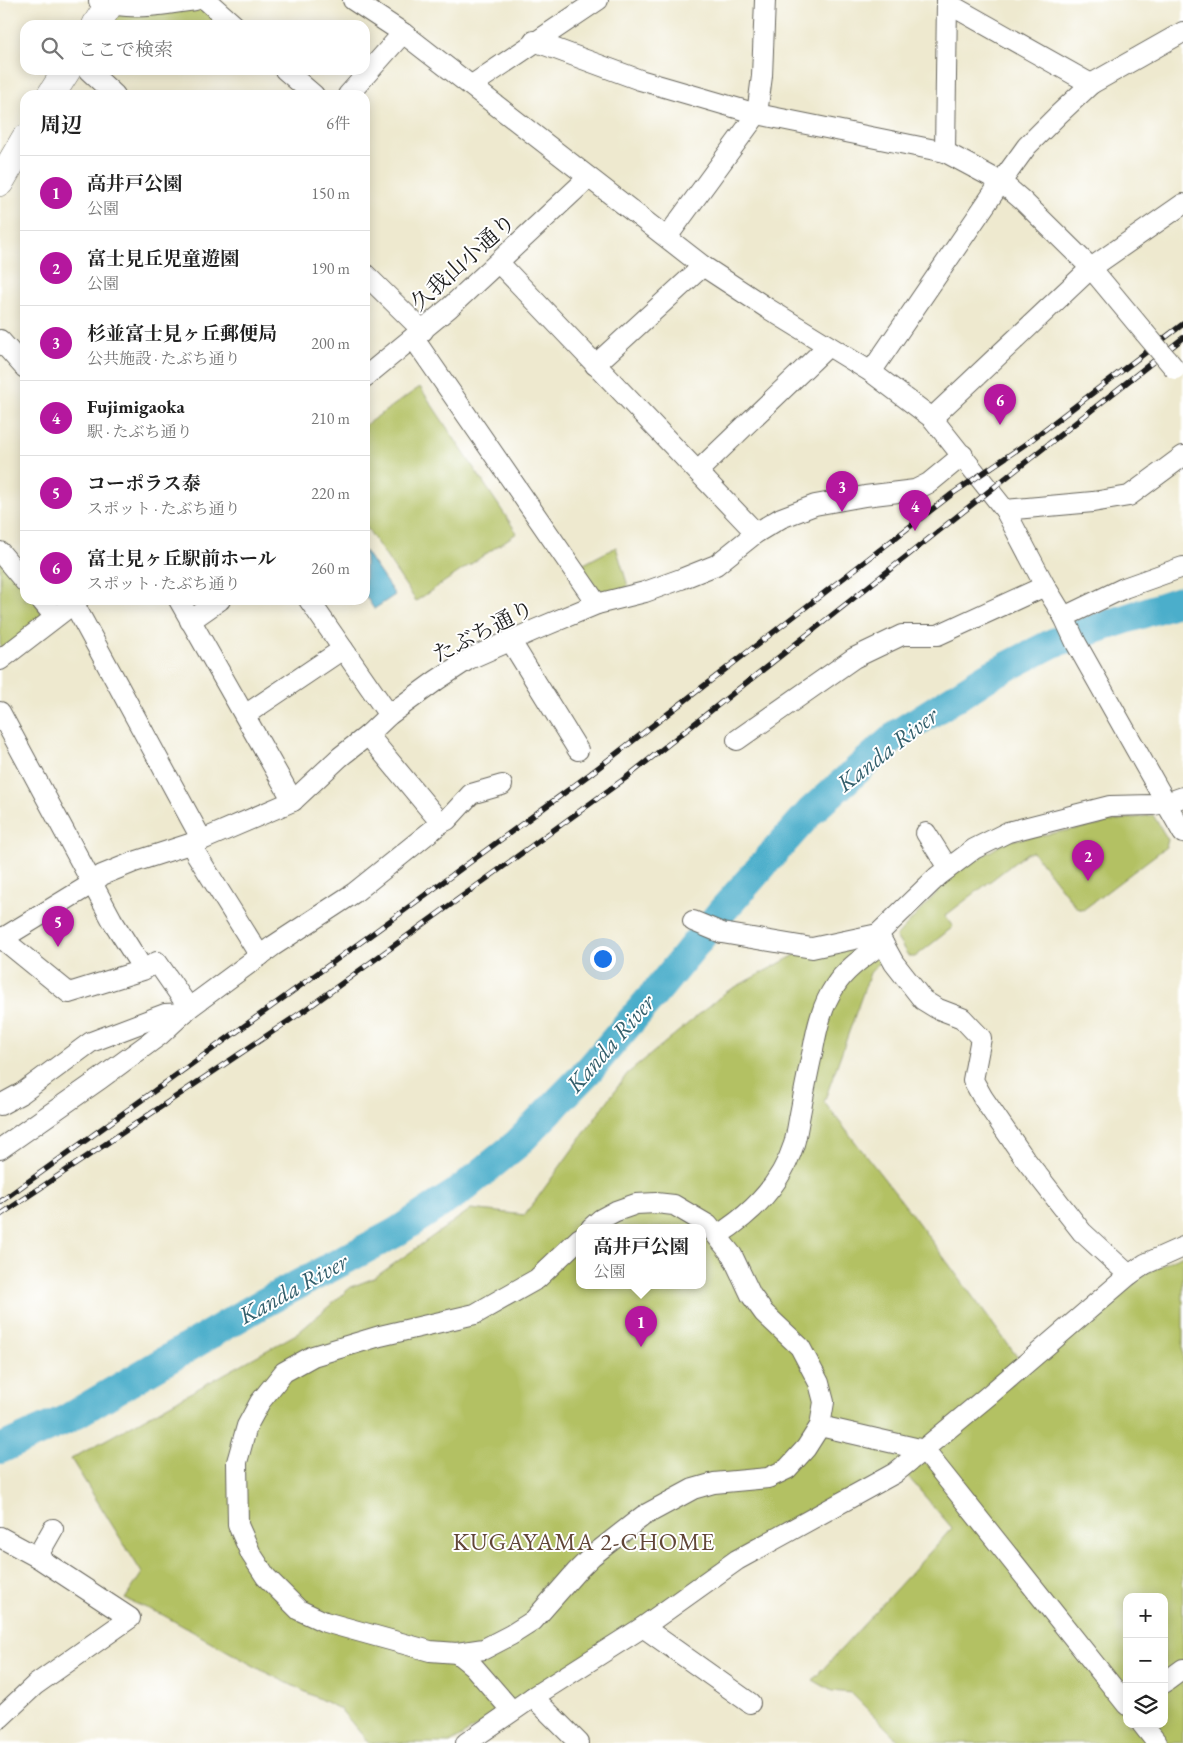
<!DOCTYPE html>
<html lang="ja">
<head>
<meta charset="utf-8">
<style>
  :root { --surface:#fff; --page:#f6f6f6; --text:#222; --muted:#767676; --line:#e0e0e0; --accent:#b5179e }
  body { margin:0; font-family:"EB Garamond","Noto Serif JP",serif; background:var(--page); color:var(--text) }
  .controls { position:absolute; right:15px; bottom:15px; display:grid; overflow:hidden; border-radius:10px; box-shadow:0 2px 12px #0003 }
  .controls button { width:45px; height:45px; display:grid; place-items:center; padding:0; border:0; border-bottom:1px solid var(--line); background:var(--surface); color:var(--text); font:25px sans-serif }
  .you { position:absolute; left:602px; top:958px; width:18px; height:18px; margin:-12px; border:4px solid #fff; border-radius:50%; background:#1a73e8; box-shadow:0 0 0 8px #1a73e833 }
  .badge { display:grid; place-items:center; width:32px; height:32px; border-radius:50%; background:var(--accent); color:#fff; font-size:16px; font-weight:700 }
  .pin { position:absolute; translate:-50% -41px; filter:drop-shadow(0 1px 2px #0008) }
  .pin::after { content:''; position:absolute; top:26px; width:18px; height:15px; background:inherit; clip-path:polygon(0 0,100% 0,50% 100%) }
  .popup { position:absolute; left:576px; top:1224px; width:130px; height:65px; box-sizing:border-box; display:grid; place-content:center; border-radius:10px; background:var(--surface); filter:drop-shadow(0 1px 4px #0005); font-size:16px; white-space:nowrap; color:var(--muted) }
  .popup b { font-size:19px; color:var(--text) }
  .popup::after { content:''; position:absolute; left:50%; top:100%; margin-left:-10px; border:10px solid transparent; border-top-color:var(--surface) }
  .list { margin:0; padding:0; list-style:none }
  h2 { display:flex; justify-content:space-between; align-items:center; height:65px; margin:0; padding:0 20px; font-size:21px }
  h2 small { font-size:16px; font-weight:400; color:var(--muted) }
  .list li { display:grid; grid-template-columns:32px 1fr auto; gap:15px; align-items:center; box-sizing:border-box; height:75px; padding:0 20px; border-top:1px solid var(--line) }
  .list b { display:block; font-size:19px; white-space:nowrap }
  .list p { margin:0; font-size:16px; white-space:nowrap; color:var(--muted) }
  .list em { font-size:16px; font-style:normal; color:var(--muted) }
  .icon { flex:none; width:28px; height:28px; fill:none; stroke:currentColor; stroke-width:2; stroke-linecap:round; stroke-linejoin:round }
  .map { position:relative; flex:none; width:1183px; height:1743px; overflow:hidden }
  .search { position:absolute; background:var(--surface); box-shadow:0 2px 12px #0003; left:20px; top:20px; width:350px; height:55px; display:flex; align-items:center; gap:12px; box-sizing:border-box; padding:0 18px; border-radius:15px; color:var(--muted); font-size:19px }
  .panel { position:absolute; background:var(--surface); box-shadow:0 2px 12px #0003; left:20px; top:90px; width:350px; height:515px; border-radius:15px }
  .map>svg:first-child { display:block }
  .green { fill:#b3c164; stroke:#686e40; fill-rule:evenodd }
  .water { fill:#4caecb; stroke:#346574 }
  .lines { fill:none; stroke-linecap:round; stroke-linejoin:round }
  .river { stroke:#4caecb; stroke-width:30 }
  .street-casing { stroke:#66645b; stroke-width:22 }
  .primary-casing { stroke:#66645b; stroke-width:29 }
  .street { stroke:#fff; stroke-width:20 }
  .primary { stroke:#fff; stroke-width:28 }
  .rail-casing { stroke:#1c1c1c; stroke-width:5.5 }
  .rail { stroke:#fff; stroke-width:4; stroke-dasharray:11; stroke-linecap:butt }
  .street-bridge-casing { stroke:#66645b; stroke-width:22; stroke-linecap:butt }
  .street-bridge { stroke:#fff; stroke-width:20 }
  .labels { text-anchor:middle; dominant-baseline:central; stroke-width:4; stroke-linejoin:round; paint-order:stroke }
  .street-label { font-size:22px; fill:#1c1c1c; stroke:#fff }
  .water-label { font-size:24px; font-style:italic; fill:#325e6b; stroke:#fff }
  .neighbourhood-label { font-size:24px; letter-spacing:1px; fill:#604537; stroke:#fff }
</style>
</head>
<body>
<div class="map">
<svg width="1183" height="1743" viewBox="0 0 1183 1743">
  <rect width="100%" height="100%" fill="#fff"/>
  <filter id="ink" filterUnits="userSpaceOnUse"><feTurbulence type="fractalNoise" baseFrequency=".02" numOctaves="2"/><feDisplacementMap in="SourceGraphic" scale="10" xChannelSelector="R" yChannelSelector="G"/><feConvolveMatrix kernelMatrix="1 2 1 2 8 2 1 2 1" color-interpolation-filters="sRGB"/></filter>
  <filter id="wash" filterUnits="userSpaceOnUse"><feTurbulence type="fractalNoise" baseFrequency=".0096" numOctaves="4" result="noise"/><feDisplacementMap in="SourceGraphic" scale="20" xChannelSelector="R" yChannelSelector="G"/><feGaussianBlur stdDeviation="1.12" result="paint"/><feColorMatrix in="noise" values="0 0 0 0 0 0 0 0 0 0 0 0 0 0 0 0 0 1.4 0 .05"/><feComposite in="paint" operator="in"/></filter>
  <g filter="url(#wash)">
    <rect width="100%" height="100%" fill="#eee9cf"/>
    <g class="green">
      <path d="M205 3 230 25H109L117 13Z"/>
      <path d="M420 387 517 533 416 601 365 525V425Z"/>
      <path d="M616 547 628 586 604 598 580 566Z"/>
      <path d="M0 559 25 588V600H35L44 618 0 654Z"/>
      <path d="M1153 815 1168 840 1166 847 1083 910 1077 908 1033 852 1027 853 945 916 953 927 915 957H909L896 937 954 874 1007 841 1100 825 1105 822Z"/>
      <path d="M868 943 883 958 870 973 824 1102 911 1213 1021 1362 890 1472 450 1743H369L340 1709 263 1671 163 1615 125 1599 142 1573 71 1459 298 1333 351 1287 374 1278 471 1209 525 1215 627 1074 726 992 795 955ZM580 1228H702V1286H580Z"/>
      <path d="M1183 1255V1743H901L851 1693 832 1691 813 1680 952 1528 904 1472 1148 1272ZM1127 1597H1164V1724H1127Z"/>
    </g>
    <path class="water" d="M365 551 395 595 374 609 365 595Z"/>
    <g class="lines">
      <path class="river" d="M0 1449 65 1420 258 1306 395 1233 458 1192 517 1144 588 1071 661 986 722 911 811 811 899 733 989 676 1053 643 1183 600"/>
    </g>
  </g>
  <g filter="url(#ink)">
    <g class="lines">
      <g class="street-casing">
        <g id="street">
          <path d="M206 0 234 25"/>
          <path d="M353 0 403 33 703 266 767 308 871 372 932 418 1005 510 1045 586 1064 617 1076 643 1183 833"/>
          <path d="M99 1C131 11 162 5 195 0"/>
          <path d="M947 3 1091 84"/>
          <path d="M534 41 640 80 757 114 945 152 1001 182 1022 200 1091 268 1144 332"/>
          <path d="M88 70 115 95"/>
          <path d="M285 70 314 95"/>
          <path d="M472 85 598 0"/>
          <path d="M348 95 403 33"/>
          <path d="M945 152 947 0"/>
          <path d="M667 237 757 114 762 76 765 0"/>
          <path d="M499 263 756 533"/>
          <path d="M365 274 423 331"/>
          <path d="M414 339 597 604"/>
          <path d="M0 340 25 368"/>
          <path d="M595 365 703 266"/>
          <path d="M871 372 1001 182 1027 146 1059 114 1091 84 1183 32"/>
          <path d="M365 377 449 308 588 178"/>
          <path d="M932 418 1091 268 1183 204"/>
          <path d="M698 471 828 346"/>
          <path d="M1005 510 1093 502 1129 496 1183 456"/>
          <path d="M0 552 25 582"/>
          <path d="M41 600 55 617"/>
          <path d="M179 600 293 801"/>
          <path d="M309 600 389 715"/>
          <path d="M74 604 202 840"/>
          <path d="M1064 617 1124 588 1183 567"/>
          <path d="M190 621 220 600"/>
          <path d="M510 640 578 750"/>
          <path d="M0 660 78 600"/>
          <path d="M0 712 112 920 138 961"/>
          <path d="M245 715 343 649"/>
          <path d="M737 740 854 658 902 635H938L1045 586"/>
          <path d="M441 823 447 820 471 794 502 785"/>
          <path d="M926 833 948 868"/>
          <path d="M190 844 260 956"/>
          <path d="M693 921 722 933 812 948 878 934 938 876 974 849 1008 832 1110 806 1153 805 1166 803 1183 797"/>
          <path d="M878 934 894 963 923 1000 936 1008 962 1018 981 1038 973 1080 983 1098 1025 1159 1082 1232 1129 1275"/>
          <path d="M0 937 69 993 143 970 157 962 189 1008"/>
          <path d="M0 940 93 883 102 875 134 862 202 840 293 801 340 757 368 735 389 715 437 680 469 659 537 629 597 604 645 592 681 579 716 565 756 533 781 518 815 505 865 496 915 490 929 483 963 455"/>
          <path d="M0 1105 22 1093 91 1042 165 1014 184 1013"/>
          <path d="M0 1149 100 1079 160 1035 189 1008 273 946 354 893 441 823 368 735"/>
          <path d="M718 1235C753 1213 781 1185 794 1144 797 1134 798 1124 800 1114 804 1093 808 1071 813 1050 817 1028 822 1005 835 986 846 968 867 955 883 943"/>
          <path d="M580 1238 537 1279 475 1314 380 1336 313 1356 284 1372 260 1402 247 1426 237 1462 238 1525 251 1554 266 1577 299 1610 325 1622 430 1651 457 1653 484 1649 511 1635 533 1621 576 1572 592 1556 643 1516 693 1489 714 1483 768 1478 787 1469 806 1448 820 1426 824 1402 819 1383 800 1347 764 1313 751 1295 732 1255 708 1225 674 1205 656 1203 636 1204 616 1211 601 1219 591 1228"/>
          <path d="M820 1426 924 1450 1127 1705"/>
          <path d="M0 1537 37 1557 130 1618 35 1685 0 1718"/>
          <path d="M37 1557 53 1529"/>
          <path d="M643 1627 750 1703"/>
          <path d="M457 1653 473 1666 512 1711"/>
          <path d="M1164 1683 1183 1669"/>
          <path d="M533 1697 579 1743"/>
          <path d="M1142 1724 1157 1743"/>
          <path d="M466 1743 533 1697 643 1627 737 1560 895 1473 988 1396 1129 1275 1145 1264 1183 1247"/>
        </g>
      </g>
      <g class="primary-casing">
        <g id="primary">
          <path d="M96 25 112 0"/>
          <path d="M51 95 67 70"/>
          <path d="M0 182 25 139"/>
        </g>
      </g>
      <use href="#street" class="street"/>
      <use href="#primary" class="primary"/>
      <g class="rail-casing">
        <g id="rail">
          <path d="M0 1202 372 934 590 774 952 494 1027 443 1183 324"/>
          <path d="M0 1215 305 1010 627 777 1183 338"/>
        </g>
      </g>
      <use href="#rail" class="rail"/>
      <g class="street-bridge-casing">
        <path id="street-bridge" d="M1144 332 1175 369"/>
      </g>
      <use href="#street-bridge" class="street-bridge"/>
    </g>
  </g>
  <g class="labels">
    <g class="street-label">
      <text transform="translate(463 262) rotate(-42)">久我山小通り</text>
      <text transform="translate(483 631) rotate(-27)">たぶち通り</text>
    </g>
    <g class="water-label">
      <text transform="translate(887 749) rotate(-38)">Kanda River</text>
      <text transform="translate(610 1043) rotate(-49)">Kanda River</text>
      <text transform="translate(293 1288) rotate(-29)">Kanda River</text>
    </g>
    <g class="neighbourhood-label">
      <text x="584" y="1541">KUGAYAMA 2-CHOME</text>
    </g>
  </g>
</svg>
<div class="controls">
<button>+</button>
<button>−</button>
<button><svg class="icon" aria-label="layers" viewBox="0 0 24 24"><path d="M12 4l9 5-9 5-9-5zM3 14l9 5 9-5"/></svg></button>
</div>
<div class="you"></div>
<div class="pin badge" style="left:641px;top:1347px">1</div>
<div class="popup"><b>高井戸公園</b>公園</div>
<div class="pin badge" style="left:1088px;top:881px">2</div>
<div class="pin badge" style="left:842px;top:512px">3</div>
<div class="pin badge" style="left:915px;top:531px">4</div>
<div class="pin badge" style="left:58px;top:947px">5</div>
<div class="pin badge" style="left:1000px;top:425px">6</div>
<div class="search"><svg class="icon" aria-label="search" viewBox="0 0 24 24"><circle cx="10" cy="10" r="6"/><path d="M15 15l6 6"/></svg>ここで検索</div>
<section class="panel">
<h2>周辺<small>6件</small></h2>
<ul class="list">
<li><span class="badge">1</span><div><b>高井戸公園</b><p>公園</p></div><em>150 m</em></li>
<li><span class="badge">2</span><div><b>富士見丘児童遊園</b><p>公園</p></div><em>190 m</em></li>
<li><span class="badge">3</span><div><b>杉並富士見ヶ丘郵便局</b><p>公共施設 · たぶち通り</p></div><em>200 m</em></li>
<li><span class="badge">4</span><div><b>Fujimigaoka</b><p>駅 · たぶち通り</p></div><em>210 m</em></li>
<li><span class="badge">5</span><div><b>コーポラス泰</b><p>スポット · たぶち通り</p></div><em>220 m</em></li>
<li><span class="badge">6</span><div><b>富士見ヶ丘駅前ホール</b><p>スポット · たぶち通り</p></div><em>260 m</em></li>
</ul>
</section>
</div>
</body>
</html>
